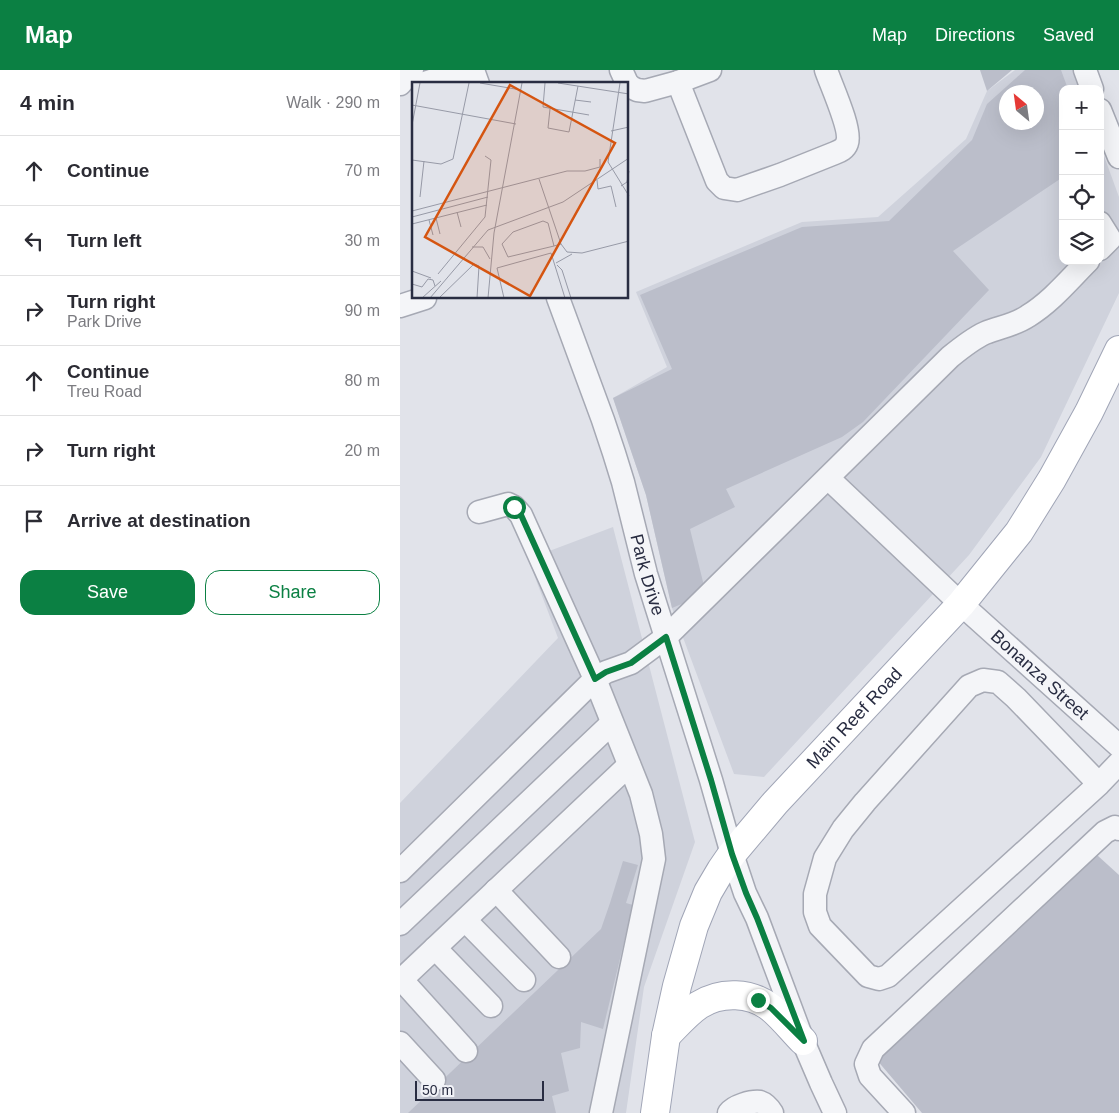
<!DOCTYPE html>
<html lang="en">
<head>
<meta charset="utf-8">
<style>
  :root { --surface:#fff; --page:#f2f2f3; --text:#2b2b33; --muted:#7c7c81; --line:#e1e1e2; --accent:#0b8043 }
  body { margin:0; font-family:Arial,sans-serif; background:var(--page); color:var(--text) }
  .controls { position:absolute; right:15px; top:15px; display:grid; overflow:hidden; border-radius:10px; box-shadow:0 5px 20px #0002 }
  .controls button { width:45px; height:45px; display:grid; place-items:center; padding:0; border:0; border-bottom:1px solid var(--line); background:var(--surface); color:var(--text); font:25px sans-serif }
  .compass { position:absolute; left:599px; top:15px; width:45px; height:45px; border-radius:50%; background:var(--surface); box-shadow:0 5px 20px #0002; rotate:331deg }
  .scale { position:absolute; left:15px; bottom:12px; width:129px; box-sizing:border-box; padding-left:5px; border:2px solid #292d42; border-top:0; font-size:14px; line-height:18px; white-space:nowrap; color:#292d42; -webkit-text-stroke:4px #f1f2f7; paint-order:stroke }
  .stop { position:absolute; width:15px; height:15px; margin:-11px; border:4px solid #0b8043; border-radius:50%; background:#fff }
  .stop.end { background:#0b8043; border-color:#fff; box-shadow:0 1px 5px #0008 }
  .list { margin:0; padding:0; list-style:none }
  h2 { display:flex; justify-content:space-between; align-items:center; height:65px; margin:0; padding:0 20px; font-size:21px }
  h2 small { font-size:16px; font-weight:400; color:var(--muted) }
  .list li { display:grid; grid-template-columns:32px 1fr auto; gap:15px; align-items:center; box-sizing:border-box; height:70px; padding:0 20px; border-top:1px solid var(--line) }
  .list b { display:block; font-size:19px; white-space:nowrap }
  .list p { margin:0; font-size:16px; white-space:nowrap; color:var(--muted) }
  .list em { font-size:16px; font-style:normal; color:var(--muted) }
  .actions { display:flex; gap:10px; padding:15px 20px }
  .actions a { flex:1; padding:11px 0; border:1px solid var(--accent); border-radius:15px; text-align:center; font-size:18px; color:var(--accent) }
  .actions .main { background:var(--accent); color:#fff }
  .icon { flex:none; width:28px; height:28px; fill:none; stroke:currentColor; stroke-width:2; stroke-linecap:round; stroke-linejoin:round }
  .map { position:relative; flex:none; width:719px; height:1043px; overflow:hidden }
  header { display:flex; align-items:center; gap:30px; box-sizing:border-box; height:70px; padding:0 25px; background:var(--accent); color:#fff }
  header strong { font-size:24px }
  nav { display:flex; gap:28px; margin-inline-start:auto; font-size:18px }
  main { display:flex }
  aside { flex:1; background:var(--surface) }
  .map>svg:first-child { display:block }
  .built { fill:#cfd2dc; fill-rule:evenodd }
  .building { fill:#bbbeca; fill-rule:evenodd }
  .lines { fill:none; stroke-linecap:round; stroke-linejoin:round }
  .minor-casing { stroke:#a6a9b4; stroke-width:25 }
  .major-casing { stroke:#a0a5b6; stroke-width:30 }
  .minor { stroke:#f4f5f8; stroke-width:22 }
  .major { stroke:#fff; stroke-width:28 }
  .route { stroke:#0b8043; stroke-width:6 }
  .labels { text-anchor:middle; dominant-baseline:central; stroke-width:4; stroke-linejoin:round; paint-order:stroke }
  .street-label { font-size:18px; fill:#292d42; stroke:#f1f2f7 }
  .inset-road { fill:none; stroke:#979aa7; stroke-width:1 }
  .view { fill:#d55511; fill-opacity:0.15; stroke:#d55511; stroke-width:2.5 }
  .inset-edge { fill:none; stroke:#292d42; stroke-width:2.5 }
</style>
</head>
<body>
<header>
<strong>Map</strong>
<nav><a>Map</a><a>Directions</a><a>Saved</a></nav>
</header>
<main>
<aside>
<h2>4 min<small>Walk · 290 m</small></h2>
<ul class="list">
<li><svg class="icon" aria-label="ahead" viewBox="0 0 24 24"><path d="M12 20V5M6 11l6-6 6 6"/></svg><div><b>Continue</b></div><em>70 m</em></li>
<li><svg class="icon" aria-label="left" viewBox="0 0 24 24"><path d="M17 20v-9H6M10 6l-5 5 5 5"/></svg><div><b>Turn left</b></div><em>30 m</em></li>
<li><svg class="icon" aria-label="right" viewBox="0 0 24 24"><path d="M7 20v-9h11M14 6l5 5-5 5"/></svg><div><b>Turn right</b><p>Park Drive</p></div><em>90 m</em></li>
<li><svg class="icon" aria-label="ahead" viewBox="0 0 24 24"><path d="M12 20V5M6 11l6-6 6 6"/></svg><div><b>Continue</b><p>Treu Road</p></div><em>80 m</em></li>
<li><svg class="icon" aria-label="right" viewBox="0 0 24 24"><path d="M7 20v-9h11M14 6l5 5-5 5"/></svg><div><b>Turn right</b></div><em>20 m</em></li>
<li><svg class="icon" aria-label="arrive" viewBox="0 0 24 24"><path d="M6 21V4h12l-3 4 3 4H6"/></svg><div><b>Arrive at destination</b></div></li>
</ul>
<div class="actions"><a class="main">Save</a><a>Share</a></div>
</aside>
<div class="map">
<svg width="719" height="1043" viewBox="0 0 719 1043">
  <rect width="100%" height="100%" fill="#e1e3ea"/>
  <g class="built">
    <path d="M615 0H673L680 19H663V191H700V75L719 127V223L641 387 569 485 364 707 334 704 272 538 246 425 213 328 267 297 236 222 402 152 478 147 566 69 587 21ZM606 22H636V52H606Z"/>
    <path d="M213 457 295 772 244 917 226 1043H0V733L158 568 128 489Z"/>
  </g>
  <g class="building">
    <path d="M580 0H612L587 21Z"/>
    <path d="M625 0H661L668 19H663V107L553 181 589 220 463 352 442 367 326 419 335 437 290 459 306 524 272 538 246 425 213 328 272 299 240 225 402 157 489 151 572 70 587 34ZM606 22H636V52H606Z"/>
    <path d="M697 785 719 805V1043H522L476 989Z"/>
    <path d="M223 791 238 795 226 833 233 835 203 959 181 952 180 978 161 983 169 1021 152 1026 156 1043H8L201 859 210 833Z"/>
  </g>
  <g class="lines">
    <g class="minor-casing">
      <g id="minor">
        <path d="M73 0 78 14"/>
        <path d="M221 0 227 13 231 17 237 20 245 21 278 12 310 0"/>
        <path d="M685 0 692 19"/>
        <path d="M278 12 317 111 324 118 337 120 380 105 435 83C440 81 445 79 447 73 452 60 431 15 426 0"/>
        <path d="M0 14 12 0"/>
        <path d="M22 14 63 0"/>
        <path d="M700 40 719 87"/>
        <path d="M700 153 710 169 700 179"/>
        <path id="s1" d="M158 228 203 350 214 383 223 412 246 504 311 710 332 784 345 823 357 848 403 971 421 1013 435 1043"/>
        <path d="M0 236 25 228"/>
        <path id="s2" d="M428 408 561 534 719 676"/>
        <path d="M79 442 108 434 114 437 121 445 195 609 241 724 251 764 254 789 201 1043"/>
        <path d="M699 714 616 628 598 612 583 610 569 616 465 732 443 759 425 788 415 824V842L420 856 468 906 479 909 488 906 699 714 719 693"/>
        <path d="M0 801 195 609 206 602 231 593 266 567 550 287C561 278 572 269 585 263 600 257 615 255 628 246 651 232 669 210 688 191"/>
        <path d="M96 820 159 887"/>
        <path d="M65 850 124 910"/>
        <path d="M0 854 212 653"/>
        <path d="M35 878 91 936"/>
        <path d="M2 910 66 981"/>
        <path d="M0 911 229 695"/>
        <path d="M0 973 34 1010"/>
        <path d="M329 1043C334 1036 351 1031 360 1032 366 1034 369 1038 372 1043"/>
        <path d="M504 1043 470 1006 466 994 473 979 705 762 715 757 719 759"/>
      </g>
    </g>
    <g class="major-casing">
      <g id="major">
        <path d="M266 966C276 956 287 943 299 935 321 921 351 922 371 938 383 948 393 961 403 971"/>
        <path id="s3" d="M255 1043 266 966 277 916 294 856 308 822 321 800 332 784 375 733 561 534 619 462 652 409 689 342 719 280"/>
      </g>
    </g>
    <use href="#minor" class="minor"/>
    <use href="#major" class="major"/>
  </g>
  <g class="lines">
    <path class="route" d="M114 437 121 445 195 609 206 602 231 593 266 567 311 710 332 784 346 823 357 848 404 971 371 938 358 930"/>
  </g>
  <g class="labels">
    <g class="street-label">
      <text stroke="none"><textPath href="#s1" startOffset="291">Park Drive</textPath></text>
      <text stroke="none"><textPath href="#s2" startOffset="289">Bonanza Street</textPath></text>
      <text stroke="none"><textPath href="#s3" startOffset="456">Main Reef Road</textPath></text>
    </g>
  </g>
  <g transform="translate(12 12)">
    <rect width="216" height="216" fill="#e1e3ea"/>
    <path class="inset-road" d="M68 1 109 8M133 1 131 25 177 33M146 1 217 12M208 1 196 80 217 114M163 18 179 20M0 23 104 42M138 27 136 46 157 50 166 4M0 43 8 1M199 49 217 45M0 78 29 82 41 77 57 1M127 97 149 162 155 170 170 171 217 159M185 98 186 107 199 104 204 125M209 104 215 100 217 89M8 115 12 79M0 129 155 89H173L188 85V77M45 130 49 145M0 135 76 115M24 136 28 152M17 138 21 153M0 142 75 123M142 164 136 141 131 139 101 150 90 162 96 175 142 164 149 162M60 165H71L78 177M144 181 160 172M145 183 150 188 159 216M0 189 19 196M26 192 73 135 79 78 73 74M0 202 10 205 16 197 21 198 23 204M10 216 29 199M18 216 76 148 151 120 217 76M27 216 62 182 67 184 65 216M76 216 82 151 110 1M92 216 85 186 139 171 153 216"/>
    <path class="view" d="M98 3 203 61 118 214 13 155Z"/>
    <rect width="216" height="216" class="inset-edge"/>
  </g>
</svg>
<div class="controls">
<button>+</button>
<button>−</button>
<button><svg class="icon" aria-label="locate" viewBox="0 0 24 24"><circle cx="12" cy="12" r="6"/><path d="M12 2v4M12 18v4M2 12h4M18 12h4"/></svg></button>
<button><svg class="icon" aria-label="layers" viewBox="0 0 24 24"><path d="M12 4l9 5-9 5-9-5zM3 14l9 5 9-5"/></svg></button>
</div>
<svg class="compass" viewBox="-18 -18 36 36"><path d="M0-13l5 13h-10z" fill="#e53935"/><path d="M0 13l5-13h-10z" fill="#7c7c81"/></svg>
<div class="scale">50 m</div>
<div class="stop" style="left:114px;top:437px"></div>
<div class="stop end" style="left:358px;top:930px"></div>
</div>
</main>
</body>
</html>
